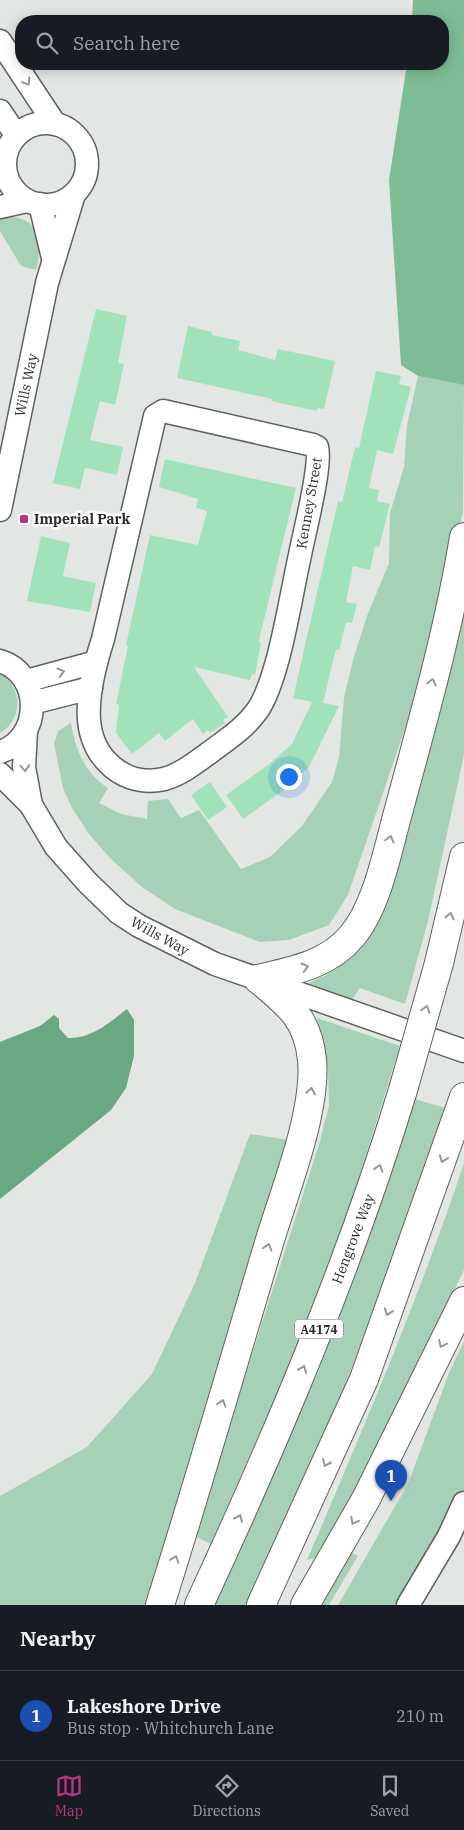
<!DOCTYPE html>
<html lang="en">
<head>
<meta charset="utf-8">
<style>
  :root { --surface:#171b24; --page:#20242c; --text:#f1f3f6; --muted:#9ea1a6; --line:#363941; --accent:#b73681 }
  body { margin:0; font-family:"IBM Plex Serif",serif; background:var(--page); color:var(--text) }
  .you { position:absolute; left:288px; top:776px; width:18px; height:18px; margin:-12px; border:4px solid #fff; border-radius:50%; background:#1a73e8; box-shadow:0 0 0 8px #1a73e833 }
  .badge { display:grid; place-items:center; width:32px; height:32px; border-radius:50%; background:var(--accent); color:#fff; font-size:16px; font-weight:700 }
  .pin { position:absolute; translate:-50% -41px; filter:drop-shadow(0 1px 2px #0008) }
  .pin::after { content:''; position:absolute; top:26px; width:18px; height:15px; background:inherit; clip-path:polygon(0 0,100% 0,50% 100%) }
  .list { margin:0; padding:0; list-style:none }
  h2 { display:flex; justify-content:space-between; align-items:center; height:65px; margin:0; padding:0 20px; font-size:21px }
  h2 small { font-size:16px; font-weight:400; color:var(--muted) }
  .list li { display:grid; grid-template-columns:32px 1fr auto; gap:15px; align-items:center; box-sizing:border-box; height:90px; padding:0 20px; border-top:1px solid var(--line) }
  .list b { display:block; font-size:19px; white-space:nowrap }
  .list p { margin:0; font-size:16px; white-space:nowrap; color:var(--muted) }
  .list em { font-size:16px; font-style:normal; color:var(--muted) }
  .icon { flex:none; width:28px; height:28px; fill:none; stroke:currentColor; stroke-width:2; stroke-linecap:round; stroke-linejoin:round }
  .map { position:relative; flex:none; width:464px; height:1605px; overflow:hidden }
  .search { position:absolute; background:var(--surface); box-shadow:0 2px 12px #0003; left:15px; right:15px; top:15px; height:55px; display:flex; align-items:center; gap:12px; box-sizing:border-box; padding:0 18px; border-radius:20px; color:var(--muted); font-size:19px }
  .sheet { height:155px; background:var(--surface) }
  nav { display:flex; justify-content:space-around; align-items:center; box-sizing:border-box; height:70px; border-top:1px solid var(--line); background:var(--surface); font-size:14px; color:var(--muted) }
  nav a { display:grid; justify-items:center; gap:2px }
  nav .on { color:var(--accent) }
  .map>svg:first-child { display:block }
  .green { fill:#a7d1b6 }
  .forest { fill:#7dbc95 }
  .water { fill:#69a881 }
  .building { fill:#a2e2ba }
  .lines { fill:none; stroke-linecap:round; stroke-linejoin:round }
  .minor-casing { stroke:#5f6360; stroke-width:25 }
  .trunk-casing { stroke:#5f6360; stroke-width:30 }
  .minor { stroke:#fff; stroke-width:22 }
  .trunk { stroke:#fff; stroke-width:28 }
  .trunk-bridge-casing { stroke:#5f6360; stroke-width:30; stroke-linecap:butt }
  .trunk-bridge { stroke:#fff; stroke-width:28 }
  .oneway { stroke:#969696 }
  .poi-dot { fill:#b73681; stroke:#fff; stroke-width:2 }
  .labels { text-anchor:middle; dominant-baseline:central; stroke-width:5; stroke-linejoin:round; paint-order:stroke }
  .shield { fill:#fff; stroke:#6b6d6c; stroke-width:1 }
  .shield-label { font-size:12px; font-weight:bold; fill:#2c2e2d }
  .street-label { font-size:14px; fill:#2c2e2d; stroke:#fff }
  .poi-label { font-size:14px; font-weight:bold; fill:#2c2e2d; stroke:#fff; text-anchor:start }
</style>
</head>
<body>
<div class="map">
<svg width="464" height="1605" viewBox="0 0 464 1605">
  <rect width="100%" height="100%" fill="#e3e7e4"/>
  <g class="green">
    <path d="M12 217C43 220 42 247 36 270L21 266 0 231V218Z"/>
    <path d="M418 376 464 385 463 512 410 714 348 895 329 925 289 940 260 942 175 909 142 887 110 858 89 834 72 808 63 788 54 744 58 731 71 723C76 751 84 772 108 788L99 803 121 814 147 819 148 801 168 799 181 818 199 810 241 869 270 857 302 826 332 782 339 757 344 698 353 660 367 616 389 563 390 513 404 467 407 425Z"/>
    <path d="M464 580V755L428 921 405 1004 360 988 349 1004 300 987C340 970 346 964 371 929Z"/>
    <path d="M0 673C23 687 23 720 0 733Z"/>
    <path d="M317 1018 400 1046 351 1203 299 1343 211 1544 194 1536 320 1141 329 1105 328 1071Z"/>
    <path d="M414 1099 446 1108 412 1210 327 1433 247 1605H212L319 1370 388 1182Z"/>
    <path d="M250 1134 289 1140 149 1605H0V1496L87 1447 152 1374 195 1283Z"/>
    <path d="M464 1163V1270L328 1545 315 1558 307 1560C363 1429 419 1298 464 1163Z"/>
    <path d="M464 1341V1490L443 1535 397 1605H338L408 1484 449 1373Z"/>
    <path d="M351 1552 358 1556 329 1605H321Z"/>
  </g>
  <path class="forest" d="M413 0H464V385L418 376 401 365 389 180 407 64H443V21H412Z"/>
  <path class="water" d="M127 1009 134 1020V1056L126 1088 111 1110 0 1199V1042L40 1026 54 1015 59 1019V1028L68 1038C91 1039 109 1023 127 1009Z"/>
  <g class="building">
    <path d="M96 309 127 316 118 363 124 364 115 405 100 401 90 440 123 447 117 475 85 468 80 489 53 483Z"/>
    <path d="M188 326 212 332V335L240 341 238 350 275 360 278 349 335 361 324 409 318 408 317 411 289 405 271 401 272 399 177 378Z"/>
    <path d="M376 371 401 376 399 384 411 387 393 454 377 450 369 488 379 490 377 501 390 504 379 547 375 546 370 570 353 566 346 602 357 604 352 623 346 622 339 650 336 649 323 703 339 706 309 767 281 792 243 819 226 795 268 765 292 744 312 702 293 698 338 501 342 502 355 447 359 448Z"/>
    <path d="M165 459 296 488 260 636 259 642 261 643 255 675 252 674 250 680 194 667 228 717 223 720 225 723 210 733 208 730 203 734 193 719 165 741 159 733 132 754 116 733 119 705 116 704 128 646 126 645 150 535 198 545 207 511 196 508 198 499 159 487Z"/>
    <path d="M41 536 70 543 63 576 96 583 90 612 27 601Z"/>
    <path d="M210 782 227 807 208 820 191 795Z"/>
  </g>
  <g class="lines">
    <g class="minor-casing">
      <g id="minor">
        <path d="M0 41 55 124"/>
        <path d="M0 111 16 135"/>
        <circle cx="46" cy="164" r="41"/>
        <path d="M40 204 53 258"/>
        <path d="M0 207 27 201"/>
        <path d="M163 411 313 445 317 447C322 466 304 533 300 555 291 594 279 680 257 711 244 729 226 740 209 753 195 763 180 775 164 779 125 788 92 759 89 720 87 693 95 664 103 639L155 416Z"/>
        <path d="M0 510 47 283 74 194"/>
        <path d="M0 661C43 674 42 739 0 752"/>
        <path d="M26 681 96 662"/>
        <path d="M32 703 91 688"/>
        <path d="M26 731 24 767 31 805"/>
        <path d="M0 774 31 805 56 847 88 883 119 913 139 926 215 964 464 1051"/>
        <path d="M408 1605 449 1536 464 1503"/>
      </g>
    </g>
    <g class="trunk-casing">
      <g id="trunk">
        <path d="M439 963 464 857"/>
        <path d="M258 979C292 971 328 965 352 936 378 905 388 848 399 809 423 720 449 629 464 537"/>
        <path d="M160 1605C198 1485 233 1364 269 1243 284 1193 317 1111 312 1060 308 1018 288 1004 258 979"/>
        <path d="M199 1605C277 1437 349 1267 403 1090"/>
        <path d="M261 1605 364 1379 464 1097"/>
        <path d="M305 1605 366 1499 464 1301"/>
      </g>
    </g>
    <use href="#minor" class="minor"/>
    <use href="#trunk" class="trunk"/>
    <g class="trunk-bridge-casing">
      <path id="trunk-bridge" d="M403 1090 439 963"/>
    </g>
    <use href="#trunk-bridge" class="trunk-bridge"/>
  </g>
  <defs><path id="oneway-chevron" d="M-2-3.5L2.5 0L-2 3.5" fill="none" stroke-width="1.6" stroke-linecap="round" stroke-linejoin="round" transform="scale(1.25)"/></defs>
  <g class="oneway">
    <use href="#oneway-chevron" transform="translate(27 82) rotate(57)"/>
    <use href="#oneway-chevron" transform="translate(61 672) rotate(-16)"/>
    <use href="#oneway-chevron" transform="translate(432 682) rotate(-77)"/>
    <use href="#oneway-chevron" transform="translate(25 768) rotate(85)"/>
    <use href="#oneway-chevron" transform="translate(390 839) rotate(-75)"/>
    <use href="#oneway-chevron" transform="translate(450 916) rotate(-77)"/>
    <use href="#oneway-chevron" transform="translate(305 967) rotate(-16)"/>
    <use href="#oneway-chevron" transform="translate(426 1009) rotate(-74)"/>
    <use href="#oneway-chevron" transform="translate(311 1091) rotate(-81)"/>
    <use href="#oneway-chevron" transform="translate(443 1159) rotate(110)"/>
    <use href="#oneway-chevron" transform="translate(379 1168) rotate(-73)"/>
    <use href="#oneway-chevron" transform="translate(268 1247) rotate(-73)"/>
    <use href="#oneway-chevron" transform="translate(388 1312) rotate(110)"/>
    <use href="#oneway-chevron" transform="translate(442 1344) rotate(116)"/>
    <use href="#oneway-chevron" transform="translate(303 1369) rotate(-68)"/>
    <use href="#oneway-chevron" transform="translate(222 1403) rotate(-73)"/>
    <use href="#oneway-chevron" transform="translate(326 1463) rotate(114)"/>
    <use href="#oneway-chevron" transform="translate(239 1518) rotate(-66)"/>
    <use href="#oneway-chevron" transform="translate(354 1521) rotate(119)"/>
    <use href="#oneway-chevron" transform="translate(175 1559) rotate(-72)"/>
  </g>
  <rect class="poi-dot" x="19" y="514" width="10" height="10" rx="2.5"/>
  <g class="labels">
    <rect class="shield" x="295" y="1319.5" width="48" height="19" rx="4"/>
    <g class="shield-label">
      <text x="319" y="1329">A4174</text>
    </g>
    <g class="street-label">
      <text transform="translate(26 385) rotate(-78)">Wills Way</text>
      <text transform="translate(309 503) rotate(-80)">Kenney Street</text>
      <text transform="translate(160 936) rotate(29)">Wills Way</text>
      <text transform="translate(353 1239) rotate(-69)">Hengrove Way</text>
    </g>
    <g class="poi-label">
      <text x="34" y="519">Imperial Park</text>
    </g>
  </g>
</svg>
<div class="you"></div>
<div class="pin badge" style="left:391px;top:1501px;background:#1a4fb4">1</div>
<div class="search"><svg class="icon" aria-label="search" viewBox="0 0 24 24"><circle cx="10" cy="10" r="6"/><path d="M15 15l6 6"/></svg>Search here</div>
</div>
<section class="sheet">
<h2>Nearby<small></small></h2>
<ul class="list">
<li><span class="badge" style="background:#1a4fb4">1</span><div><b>Lakeshore Drive</b><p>Bus stop · Whitchurch Lane</p></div><em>210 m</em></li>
</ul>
</section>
<nav>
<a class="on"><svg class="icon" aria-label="map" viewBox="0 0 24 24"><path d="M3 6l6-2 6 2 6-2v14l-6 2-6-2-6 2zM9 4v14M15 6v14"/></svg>Map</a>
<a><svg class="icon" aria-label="directions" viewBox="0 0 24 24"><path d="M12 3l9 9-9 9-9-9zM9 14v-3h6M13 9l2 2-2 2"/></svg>Directions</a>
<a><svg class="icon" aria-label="saved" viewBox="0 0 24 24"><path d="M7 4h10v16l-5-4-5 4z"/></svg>Saved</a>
</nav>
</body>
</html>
